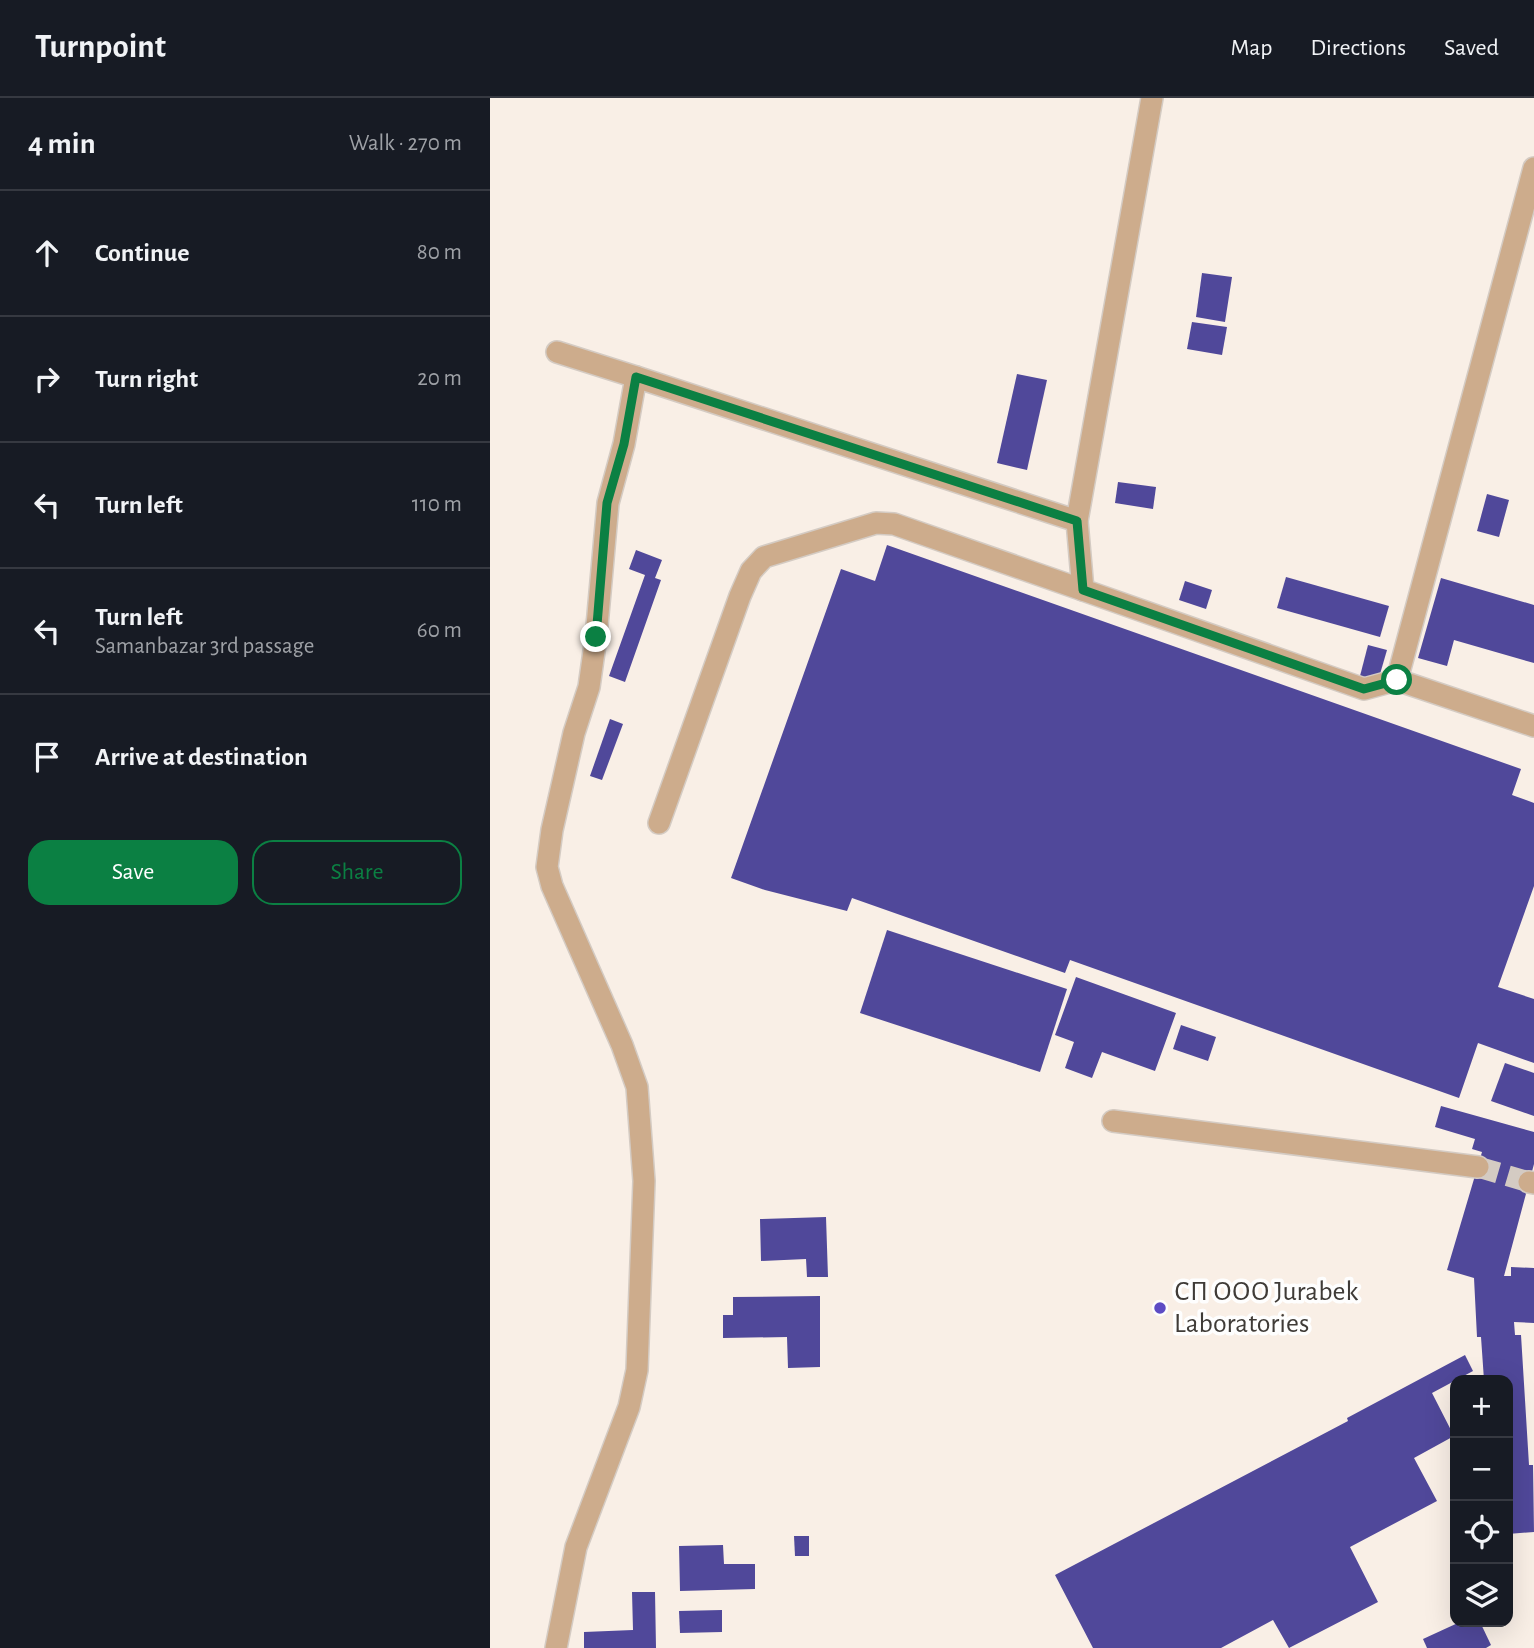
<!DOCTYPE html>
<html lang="en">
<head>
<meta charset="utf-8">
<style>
  :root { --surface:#171b24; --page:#20242c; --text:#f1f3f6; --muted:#9ea1a6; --line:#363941; --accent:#0b8043 }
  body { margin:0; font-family:"Alegreya Sans",sans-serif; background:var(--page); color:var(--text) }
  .controls { position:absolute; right:21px; bottom:21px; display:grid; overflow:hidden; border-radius:14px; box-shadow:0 7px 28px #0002 }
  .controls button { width:63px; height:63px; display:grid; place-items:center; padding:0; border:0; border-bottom:2px solid var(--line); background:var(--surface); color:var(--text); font:35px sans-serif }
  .stop { position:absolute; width:21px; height:21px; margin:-16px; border:5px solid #0b8043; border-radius:50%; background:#fff }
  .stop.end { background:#0b8043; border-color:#fff; box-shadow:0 2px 7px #0008 }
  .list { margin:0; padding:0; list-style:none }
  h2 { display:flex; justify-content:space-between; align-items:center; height:91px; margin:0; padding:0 28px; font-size:30px }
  h2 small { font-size:23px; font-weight:400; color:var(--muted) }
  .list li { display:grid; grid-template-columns:46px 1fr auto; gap:21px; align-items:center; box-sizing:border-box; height:126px; padding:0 28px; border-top:2px solid var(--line) }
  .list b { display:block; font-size:26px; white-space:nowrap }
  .list p { margin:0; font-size:23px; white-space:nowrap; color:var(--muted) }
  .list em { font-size:23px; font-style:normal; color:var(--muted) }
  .actions { display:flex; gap:14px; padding:21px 28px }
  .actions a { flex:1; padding:16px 0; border:2px solid var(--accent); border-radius:21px; text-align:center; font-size:24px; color:var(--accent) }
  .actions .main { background:var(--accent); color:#fff }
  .icon { flex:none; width:38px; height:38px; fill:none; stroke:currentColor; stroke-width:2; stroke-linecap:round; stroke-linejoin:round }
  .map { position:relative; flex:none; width:1044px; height:1550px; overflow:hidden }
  header { display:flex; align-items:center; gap:42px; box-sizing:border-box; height:98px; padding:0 35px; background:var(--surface); border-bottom:2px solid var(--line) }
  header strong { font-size:33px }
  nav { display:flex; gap:38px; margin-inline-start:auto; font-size:24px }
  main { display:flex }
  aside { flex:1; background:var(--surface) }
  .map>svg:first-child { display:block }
  .building { fill:#50489a }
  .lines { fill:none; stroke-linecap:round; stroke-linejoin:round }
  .minor-tunnel { stroke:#d4cbc3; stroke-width:21; stroke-dasharray:21 10; stroke-linecap:butt }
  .minor-casing { stroke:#d4cbc3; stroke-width:24 }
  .minor { stroke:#cdac8c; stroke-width:21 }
  .route { stroke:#0b8043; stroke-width:9 }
  .poi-dot { fill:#5d4bc4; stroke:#fefefe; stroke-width:2.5 }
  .labels { text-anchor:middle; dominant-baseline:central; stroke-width:7; stroke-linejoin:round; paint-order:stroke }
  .poi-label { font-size:28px; fill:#3f3b37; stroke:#fefefe; text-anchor:start }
</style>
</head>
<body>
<header>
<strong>Turnpoint</strong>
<nav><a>Map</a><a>Directions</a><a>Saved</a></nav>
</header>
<main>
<aside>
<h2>4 min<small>Walk · 270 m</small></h2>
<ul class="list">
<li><svg class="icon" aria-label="ahead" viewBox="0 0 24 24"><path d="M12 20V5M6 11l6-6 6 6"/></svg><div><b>Continue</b></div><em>80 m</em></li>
<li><svg class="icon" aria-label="right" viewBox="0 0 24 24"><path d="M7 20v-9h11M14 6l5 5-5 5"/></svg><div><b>Turn right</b></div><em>20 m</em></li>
<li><svg class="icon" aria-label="left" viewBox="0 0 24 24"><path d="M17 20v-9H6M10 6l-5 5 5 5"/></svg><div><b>Turn left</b></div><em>110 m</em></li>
<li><svg class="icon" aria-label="left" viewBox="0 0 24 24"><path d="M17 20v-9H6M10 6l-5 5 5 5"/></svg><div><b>Turn left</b><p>Samanbazar 3rd passage</p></div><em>60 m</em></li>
<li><svg class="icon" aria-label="arrive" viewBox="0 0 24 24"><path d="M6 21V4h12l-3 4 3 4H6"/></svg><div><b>Arrive at destination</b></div></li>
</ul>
<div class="actions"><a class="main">Save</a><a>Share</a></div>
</aside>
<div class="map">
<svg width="1044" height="1550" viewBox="0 0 1044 1550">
  <rect width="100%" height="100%" fill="#f9efe6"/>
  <g class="building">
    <path d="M712 175 742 179 735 224 706 219Z"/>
    <path d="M702 224 737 229 732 257 697 251Z"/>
    <path d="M527 276 557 282 537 372 507 365Z"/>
    <path d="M628 384 666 389 663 411 625 405Z"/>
    <path d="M997 396 1019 402 1009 439 987 433Z"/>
    <path d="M397 447 1031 671 1022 697 1044 705V788L1008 889 1044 901V965L988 945 969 1000 580 862 575 875 362 800 357 813 275 792 241 780 351 471 385 483Z"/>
    <path d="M146 452 172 462 165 480 171 482 135 584 119 578 155 477 139 471Z"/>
    <path d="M796 479 899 508 890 539 787 510Z"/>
    <path d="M951 480 1044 507V565L964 542 957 568 928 560Z"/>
    <path d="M695 483 722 492 716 511 689 502Z"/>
    <path d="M878 547 897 552 888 583 870 578Z"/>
    <path d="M120 621 133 626 112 682 100 678Z"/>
    <path d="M397 832 577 891 550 974 370 915Z"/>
    <path d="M586 879 686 915 665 973 612 954 602 980 575 970 584 944 565 937Z"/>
    <path d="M691 927 726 939 718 963 683 951Z"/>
    <path d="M1015 965 1044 975V1018L1001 1003Z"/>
    <path d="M951 1008 1044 1034V1066L1014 1178H1021V1169L1044 1170V1225L1024 1224 1025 1237H1031L1039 1367H1043L1044 1434 1018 1436V1282H994L991 1239H987L984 1180 957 1172 992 1054 982 1051 985 1041 945 1029Z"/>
    <path d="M336 1119 338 1179H317L316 1161 271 1163 270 1121Z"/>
    <path d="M330 1198V1269L298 1270 297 1239 233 1240V1217H243V1199Z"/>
    <path d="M975 1257 983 1273 942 1295 964 1338 924 1360 947 1403 860 1449 888 1504 799 1550 783 1522 731 1550H603L565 1477 858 1323 857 1320Z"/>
    <path d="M304 1438H319V1458H305Z"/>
    <path d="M233 1447 234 1466H265V1491L190 1493 189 1448Z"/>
    <path d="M142 1494H165L166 1550H94V1534L143 1532Z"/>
    <path d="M232 1512V1534L190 1535 189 1513Z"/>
    <path d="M970 1524H990L1001 1547 996 1550H937L933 1541Z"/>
  </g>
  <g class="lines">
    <path class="minor-tunnel" d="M988 1069 1039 1084"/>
    <g class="minor-casing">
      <g id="minor">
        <path d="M146 279 587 423 593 492 874 591 907 582 1044 628"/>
        <path d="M587 423 662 0"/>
        <path d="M907 582 1044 70"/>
        <path d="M169 725 250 498 261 473 274 459 386 425 404 426 593 492"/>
        <path d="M623 1023 988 1069"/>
        <path d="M1039 1084 1044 1085"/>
        <path d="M66 1550 86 1449 139 1309 147 1272 154 1083 147 989 132 947 62 788 57 769 62 732 84 635 99 589 106 539 118 405 134 346 146 279 67 254"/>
      </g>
    </g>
    <use href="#minor" class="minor"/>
  </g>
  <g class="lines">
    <path class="route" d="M106 539 117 405 134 346 146 279 587 423 593 492 874 591 907 582"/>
  </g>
  <circle class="poi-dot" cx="670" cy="1210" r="7"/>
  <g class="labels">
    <g class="poi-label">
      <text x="684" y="1194">СП ООО Jurabek<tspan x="684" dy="32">Laboratories</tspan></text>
    </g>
  </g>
</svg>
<div class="controls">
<button>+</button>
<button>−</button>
<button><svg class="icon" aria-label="locate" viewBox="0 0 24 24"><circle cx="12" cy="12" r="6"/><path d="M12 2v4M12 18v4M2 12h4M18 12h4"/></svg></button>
<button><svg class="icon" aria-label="layers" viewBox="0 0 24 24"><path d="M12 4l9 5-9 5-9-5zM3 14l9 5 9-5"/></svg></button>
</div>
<div class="stop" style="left:907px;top:582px"></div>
<div class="stop end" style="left:106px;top:539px"></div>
</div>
</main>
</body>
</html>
